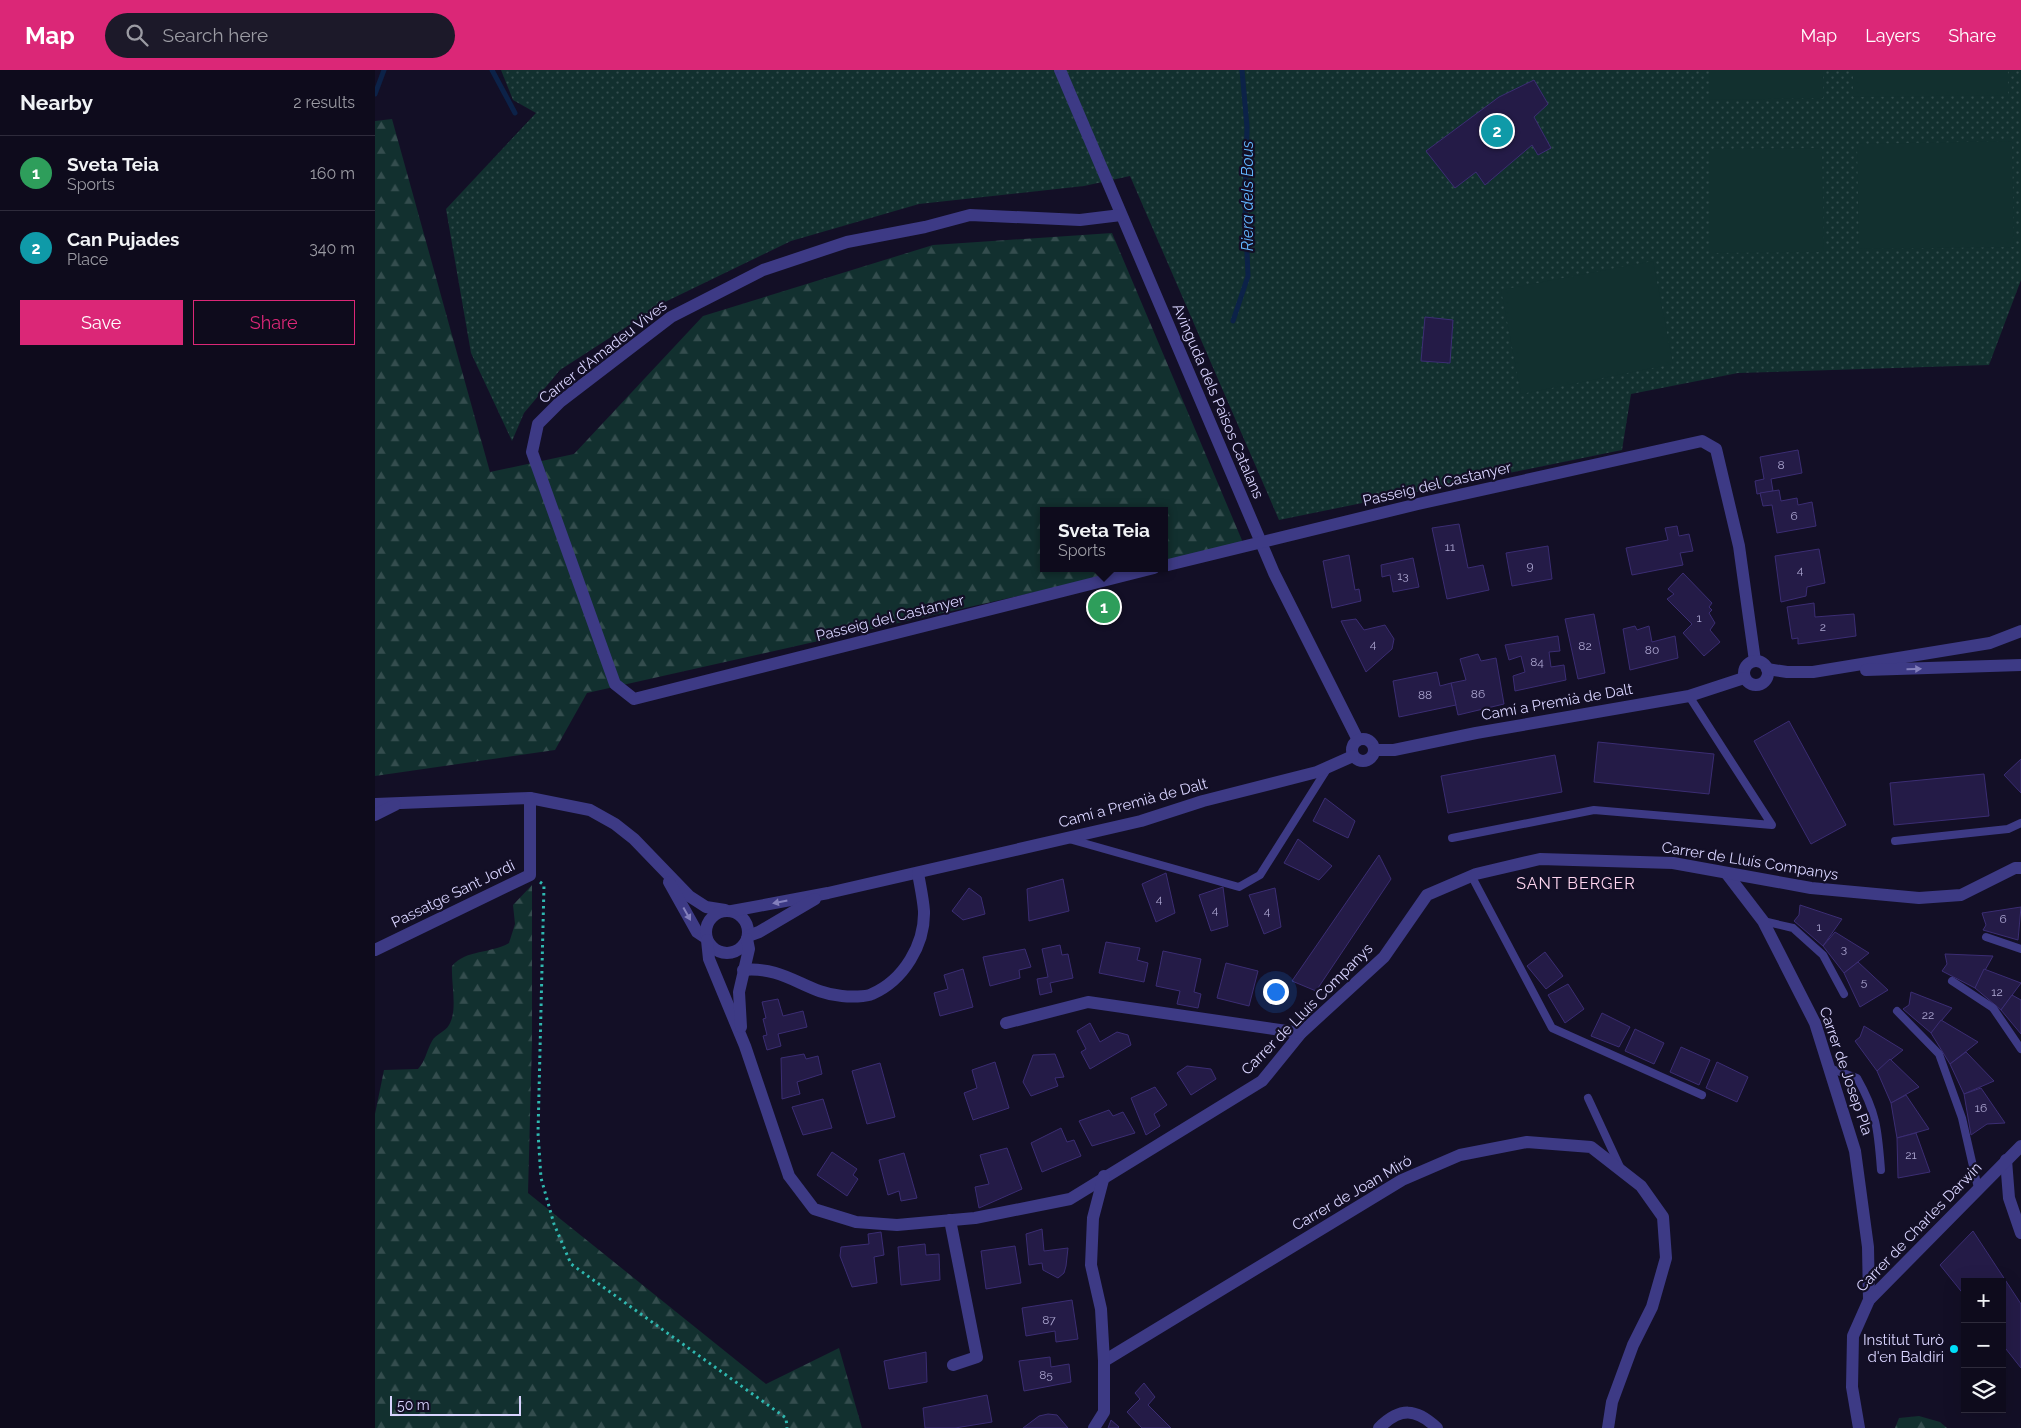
<!DOCTYPE html>
<html lang="en">
<head>
<meta charset="utf-8">
<style>
  :root { --surface:#0e0b1c; --page:#1c1929; --text:#f1f3f6; --muted:#9b9ba3; --line:#2e2b3b; --accent:#db2777 }
  body { margin:0; font-family:Raleway,sans-serif; background:var(--page); color:var(--text) }
  .controls { position:absolute; right:15px; bottom:15px; display:grid; overflow:hidden; border-radius:0px; box-shadow:0 5px 20px #0002 }
  .controls button { width:45px; height:45px; display:grid; place-items:center; padding:0; border:0; border-bottom:1px solid var(--line); background:var(--surface); color:var(--text); font:25px sans-serif }
  .scale { position:absolute; left:15px; bottom:12px; width:131px; box-sizing:border-box; padding-left:5px; border:2px solid #d9d4ff; border-top:0; font-size:14px; line-height:18px; white-space:nowrap; color:#d9d4ff; -webkit-text-stroke:4px #130f26; paint-order:stroke }
  .you { position:absolute; left:900px; top:921px; width:18px; height:18px; margin:-12px; border:4px solid #fff; border-radius:50%; background:#1a73e8; box-shadow:0 0 0 8px #1a73e833 }
  .badge { display:grid; place-items:center; width:32px; height:32px; border-radius:50%; background:var(--accent); color:#fff; font-size:16px; font-weight:700 }
  .pin { position:absolute; translate:-50% -50%; border:2px solid #fff; box-shadow:0 1px 5px #0006 }
  .popup { position:absolute; left:665px; top:437px; width:128px; height:65px; box-sizing:border-box; display:grid; place-content:center; border-radius:0px; background:var(--surface); filter:drop-shadow(0 1px 4px #0005); font-size:16px; white-space:nowrap; color:var(--muted) }
  .popup b { font-size:19px; color:var(--text) }
  .popup::after { content:''; position:absolute; left:50%; top:100%; margin-left:-10px; border:10px solid transparent; border-top-color:var(--surface) }
  .list { margin:0; padding:0; list-style:none }
  h2 { display:flex; justify-content:space-between; align-items:center; height:65px; margin:0; padding:0 20px; font-size:21px }
  h2 small { font-size:16px; font-weight:400; color:var(--muted) }
  .list li { display:grid; grid-template-columns:32px 1fr auto; gap:15px; align-items:center; box-sizing:border-box; height:75px; padding:0 20px; border-top:1px solid var(--line) }
  .list b { display:block; font-size:19px; white-space:nowrap }
  .list p { margin:0; font-size:16px; white-space:nowrap; color:var(--muted) }
  .list em { font-size:16px; font-style:normal; color:var(--muted) }
  .actions { display:flex; gap:10px; padding:15px 20px }
  .actions a { flex:1; padding:11px 0; border:1px solid var(--accent); border-radius:0px; text-align:center; font-size:18px; color:var(--accent) }
  .actions .main { background:var(--accent); color:#fff }
  .icon { flex:none; width:28px; height:28px; fill:none; stroke:currentColor; stroke-width:2; stroke-linecap:round; stroke-linejoin:round }
  .map { position:relative; flex:none; width:1646px; height:1358px; overflow:hidden }
  header { display:flex; align-items:center; gap:30px; box-sizing:border-box; height:70px; padding:0 25px; background:var(--accent); color:#fff }
  header strong { font-size:24px }
  nav { display:flex; gap:28px; margin-inline-start:auto; font-size:18px }
  .search { width:350px; height:45px; background:var(--page); display:flex; align-items:center; gap:12px; box-sizing:border-box; padding:0 18px; border-radius:28px; color:var(--muted); font-size:19px }
  main { display:flex }
  aside { flex:1; background:var(--surface) }
  .map>svg:first-child { display:block }
  .grass { fill:url(#grass-dots) }
  .forest { fill:url(#forest-firs) }
  .pitch { fill:#12302f }
  .lines { fill:none; stroke-linecap:round; stroke-linejoin:round }
  .stream { stroke:#0c2248; stroke-width:5 }
  .building { fill:#241b47; stroke:#3b2d73 }
  .path { stroke:#2fb8b0; stroke-width:3; stroke-dasharray:2.5 4; stroke-linecap:butt }
  .lane { stroke:#3d3a85; stroke-width:8 }
  .street { stroke:#3d3a85; stroke-width:12 }
  .oneway { fill:#837fbc }
  .poi-dot { fill:#00e5ff; stroke:#130f26; stroke-width:2 }
  .labels { text-anchor:middle; dominant-baseline:central; stroke-width:4.5; stroke-linejoin:round; paint-order:stroke }
  .number-label { font-size:12px; fill:#aca6d1 }
  .street-label { font-size:15px; fill:#d9d4ff; stroke:#130f26 }
  .poi-label { font-size:15px; fill:#d9d4ff; stroke:#130f26; text-anchor:end }
  .water-label { font-size:16px; font-style:italic; fill:#62b6ff; stroke:#130f26 }
  .neighbourhood-label { font-size:16px; letter-spacing:1px; fill:#ffd6f0; stroke:#130f26 }
</style>
</head>
<body>
<header>
<strong>Map</strong>
<div class="search"><svg class="icon" aria-label="search" viewBox="0 0 24 24"><circle cx="10" cy="10" r="6"/><path d="M15 15l6 6"/></svg>Search here</div>
<nav><a>Map</a><a>Layers</a><a>Share</a></nav>
</header>
<main>
<aside>
<h2>Nearby<small>2 results</small></h2>
<ul class="list">
<li><span class="badge" style="background:#2e9e5b">1</span><div><b>Sveta Teia</b><p>Sports</p></div><em>160 m</em></li>
<li><span class="badge" style="background:#0f9aa8">2</span><div><b>Can Pujades</b><p>Place</p></div><em>340 m</em></li>
</ul>
<div class="actions"><a class="main">Save</a><a>Share</a></div>
</aside>
<div class="map">
<svg width="1646" height="1358" viewBox="0 0 1646 1358">
  <defs>
    <pattern id="grass-dots" width="8" height="8" patternUnits="userSpaceOnUse" patternTransform="scale(1.25)"><rect width="8" height="8" fill="#12302f"/><path d="M2 2h.1M6 6h.1" fill="none" stroke="#344d4e" stroke-width="1.8" stroke-linecap="round"/></pattern>
    <pattern id="forest-firs" width="22" height="20" patternUnits="userSpaceOnUse" patternTransform="scale(1.25)"><rect width="22" height="20" fill="#12302f"/><path d="M5 1l3.5 6h-7zM16 11l3.5 6h-7z" fill="#344d4e"/></pattern>
  </defs>
  <rect width="100%" height="100%" fill="#130f26"/>
  <path class="grass" d="M126 0H1646V210L1614 295 1363 303 1256 324 1247 380 904 450 755 106 709 116 544 134 416 171 290 232 185 300 149 343 137 371 96 283 71 139 161 43 138 30Z"/>
  <g class="forest">
    <path d="M17 49 115 402 199 384 328 246 558 175 737 163 869 475 789 493V441H669V498H768L212 623 180 680 0 706V51Z"/>
    <path d="M157 815V971L153 1123 391 1314 464 1278 487 1358H0V1044L9 1000 43 999C51 990 51 982 57 971 61 964 70 962 74 955 83 940 76 914 77 896 92 879 115 884 134 873L140 854 138 835Z"/>
    <path d="M1544 1346 1565 1352 1572 1358H1520L1524 1348Z"/>
  </g>
  <g class="pitch">
    <path d="M1334 0H1448V28L1335 30Z"/>
    <path d="M1478 0H1633V25L1478 27Z"/>
    <path d="M1637 71 1639 177 1484 179 1482 74Z"/>
    <path d="M1447 78 1449 182 1335 183 1334 79Z"/>
    <path d="M1278 191 1298 294 1146 324 1126 220Z"/>
  </g>
  <g class="lines">
    <g class="stream">
      <path d="M117 0 140 43"/>
      <path d="M0 24 9 0"/>
      <path d="M858 251 873 206 870 134 872 57 867 0"/>
    </g>
  </g>
  <g class="building">
    <path d="M1159 10 1173 34 1159 47 1176 78 1163 85 1157 75 1110 115 1101 102 1080 118 1051 81 1124 27Z"/>
    <path d="M1050 247 1078 250 1075 293 1046 291Z"/>
    <path d="M1423 380 1427 403 1396 409 1398 421 1382 424 1380 411 1389 409 1385 387Z"/>
    <path d="M1404 420 1406 431 1422 428 1423 435 1437 432 1441 456 1402 463 1397 435 1388 436 1385 423Z"/>
    <path d="M1084 454 1093 498 1108 495 1114 520 1072 529 1057 458Z"/>
    <path d="M1302 456 1304 466 1314 464 1318 481 1305 483 1308 495 1257 505 1251 478 1293 470 1290 458Z"/>
    <path d="M1173 476 1177 509 1137 516 1131 483Z"/>
    <path d="M1444 479 1450 513 1432 517 1431 526 1406 532 1400 486Z"/>
    <path d="M974 485 980 520 984 519 986 531 957 538 948 491Z"/>
    <path d="M1038 488 1044 517 1018 522 1015 505 1007 507 1006 495Z"/>
    <path d="M1308 503 1337 533 1334 537 1337 540 1334 543 1340 553 1335 560 1345 572 1329 586 1308 563 1317 554 1292 529 1299 524 1293 519Z"/>
    <path d="M1439 533 1440 547 1479 544 1481 566 1423 574V568L1417 569 1412 537Z"/>
    <path d="M1219 544 1230 603 1203 609 1190 549Z"/>
    <path d="M981 549 989 560 1010 555 1019 569 1017 579 991 602 966 551Z"/>
    <path d="M1260 556 1262 560 1274 556 1277 572 1300 566 1303 588 1255 600 1248 559Z"/>
    <path d="M1183 566 1185 581 1174 582 1176 597 1189 595 1191 610 1140 621 1138 606 1150 602 1146 586 1134 590 1130 575Z"/>
    <path d="M1103 584 1106 591 1121 588 1129 634 1083 645 1076 613 1091 610 1085 589Z"/>
    <path d="M1062 602 1065 616 1076 613 1081 635 1024 647 1018 611Z"/>
    <path d="M1414 651 1471 755 1436 774 1379 671Z"/>
    <path d="M1223 672 1339 684 1334 724 1219 712Z"/>
    <path d="M1180 685 1187 722 1073 743 1066 706Z"/>
    <path d="M1646 689V723L1629 705Z"/>
    <path d="M1609 704 1614 746 1519 755 1515 713Z"/>
    <path d="M950 728 980 751 973 768 938 751Z"/>
    <path d="M923 769 957 796 944 810 909 793Z"/>
    <path d="M1004 785 1016 809 941 921 917 911Z"/>
    <path d="M791 803 800 843 781 852 767 814Z"/>
    <path d="M688 809 694 841 654 851 652 819Z"/>
    <path d="M848 817 853 856 836 861 824 825Z"/>
    <path d="M594 818 606 827 610 844 588 850 577 841Z"/>
    <path d="M900 818 906 857 889 864 874 825Z"/>
    <path d="M1425 835 1467 849 1448 876 1419 851 1424 845Z"/>
    <path d="M1646 837 1643 870 1608 860 1611 855 1607 843Z"/>
    <path d="M1460 862 1494 883 1469 903 1448 876Z"/>
    <path d="M731 872 765 878 762 890 773 893 769 912 724 903Z"/>
    <path d="M685 875 687 885 693 884 698 908 675 913 677 922 665 925 662 909 673 907 667 879Z"/>
    <path d="M650 879 656 897 644 900 645 908 615 916 608 887Z"/>
    <path d="M788 881 826 889 819 922 826 924 823 938 802 934 805 921 781 916Z"/>
    <path d="M1170 882 1188 906 1171 919 1152 896Z"/>
    <path d="M1570 884 1618 886 1600 918 1567 901 1572 894Z"/>
    <path d="M1483 892 1513 920 1485 937 1469 903Z"/>
    <path d="M851 893 883 901 874 936 842 928Z"/>
    <path d="M588 899 598 937 565 946 559 923 573 919 569 905Z"/>
    <path d="M1609 899 1646 913 1626 940 1600 918Z"/>
    <path d="M1193 914 1209 939 1190 953 1173 925Z"/>
    <path d="M1536 922 1577 938 1556 963 1528 939 1534 935Z"/>
    <path d="M1637 925 1646 930V964L1626 940Z"/>
    <path d="M403 929 408 946 428 941 432 957 403 964 406 976 392 980 388 966 392 965 388 949 391 948 387 932Z"/>
    <path d="M1227 943 1255 957 1244 977 1216 966Z"/>
    <path d="M1566 950 1603 972 1575 994 1556 963Z"/>
    <path d="M715 953 725 972 742 962 753 965 756 975 715 999 706 982 711 979 702 961Z"/>
    <path d="M1489 956 1528 980 1502 1001 1480 971 1485 967Z"/>
    <path d="M1260 959 1289 973 1279 994 1250 981Z"/>
    <path d="M1306 977 1335 990 1324 1015 1295 1002Z"/>
    <path d="M1591 982 1619 1011 1589 1024 1575 994Z"/>
    <path d="M429 984 431 989 443 986 447 1004 422 1012 425 1024 407 1029 406 988Z"/>
    <path d="M680 984 689 1007 680 1008 683 1016 656 1026 648 1012 658 985Z"/>
    <path d="M1515 989 1544 1017 1516 1033 1502 1001Z"/>
    <path d="M620 992 634 1038 598 1050 589 1023 602 1018 597 1000Z"/>
    <path d="M1342 992 1373 1007 1362 1032 1331 1018Z"/>
    <path d="M505 993 520 1047 492 1054 477 1001Z"/>
    <path d="M812 996 836 999 841 1009 816 1025 802 1003Z"/>
    <path d="M780 1017 792 1035 779 1044 785 1056 771 1065 756 1028Z"/>
    <path d="M1606 1018 1630 1053 1612 1054 1596 1065 1589 1024Z"/>
    <path d="M1531 1025 1554 1059 1522 1068 1516 1033Z"/>
    <path d="M448 1029 457 1058 428 1065 417 1037Z"/>
    <path d="M734 1040 738 1046 748 1042 760 1063 717 1076 704 1051Z"/>
    <path d="M686 1058 692 1072 699 1070 706 1086 667 1102 656 1073Z"/>
    <path d="M1541 1063 1555 1102 1523 1108 1522 1068Z"/>
    <path d="M632 1078 647 1119 604 1138 600 1117 614 1114 605 1085Z"/>
    <path d="M457 1082 482 1099 478 1105 483 1109 472 1126 442 1105Z"/>
    <path d="M529 1083 542 1128 526 1131 524 1121 513 1125 504 1090Z"/>
    <path d="M667 1159 669 1181 693 1178 691 1196 689 1203 683 1208 668 1200 667 1193 654 1195 651 1164Z"/>
    <path d="M1598 1161 1646 1234V1298L1627 1274V1212H1590V1226L1565 1195Z"/>
    <path d="M506 1162 509 1185 499 1187 502 1213 477 1217 465 1186 466 1177 494 1174 493 1164Z"/>
    <path d="M550 1174 551 1185 564 1184 565 1210 526 1215 523 1177Z"/>
    <path d="M640 1176 646 1213 611 1219 606 1181Z"/>
    <path d="M697 1230 703 1269 681 1272 680 1261 651 1266 647 1238Z"/>
    <path d="M551 1282 552 1312 514 1319 509 1291Z"/>
    <path d="M675 1287 676 1297 694 1294 696 1312 649 1321 644 1291Z"/>
    <path d="M769 1313 780 1327 773 1335 796 1358H767L752 1342 765 1329 760 1323Z"/>
    <path d="M612 1325 617 1352 580 1358H550L548 1338Z"/>
    <path d="M673 1344 682 1345 693 1358H648L664 1346Z"/>
    <path d="M736 1350 744 1357 743 1358H733Z"/>
  </g>
  <g class="lines">
    <path class="path" d="M165 812 169 815 163 1063 166 1108 179 1154 196 1194 411 1348 412 1358"/>
    <g class="lane">
      <path d="M1077 768 1219 740 1397 755 1314 626"/>
      <path d="M694 769 864 817 885 805 952 699"/>
      <path d="M1520 771 1633 759 1646 753"/>
      <path d="M1096 805 1177 958 1327 1025"/>
      <path d="M1388 851 1418 858 1448 885 1469 924"/>
      <path d="M1611 867 1646 879"/>
      <path d="M1577 911 1618 938 1646 979"/>
      <path d="M1522 941 1564 984 1587 1048 1603 1118"/>
      <path d="M1454 998 1482 1008C1502 1043 1503 1061 1506 1100"/>
      <path d="M1213 1028 1245 1097"/>
    </g>
    <g class="street">
      <path d="M685 0 899 503 983 670"/>
      <path d="M746 145 705 150 595 145 550 157 472 172 388 200 296 247 185 332 163 354 157 382 240 614 259 629 779 498"/>
      <path d="M789 496 1043 434 1327 371 1341 379 1364 476 1380 591"/>
      <circle cx="1381" cy="603" r="12"/>
      <path d="M1392 599 1412 602H1438L1615 573 1646 561"/>
      <path d="M1491 600 1646 595"/>
      <circle cx="988" cy="680" r="11"/>
      <path d="M999 680H1019L1101 663 1314 626 1369 608"/>
      <path d="M0 734 155 728 215 740 240 754 259 769 314 826 331 837 350 840"/>
      <path d="M0 745 20 735"/>
      <path d="M1352 804 1388 851 1440 953 1480 1081 1493 1177 1494 1230"/>
      <path d="M294 812 322 862 331 868"/>
      <circle cx="352" cy="862" r="21"/>
      <path d="M357 841 453 823 766 751 828 731 942 702 978 686"/>
      <path d="M373 866 384 862 440 829"/>
      <path d="M332 870 334 889 370 976 414 1106 439 1139 481 1152 522 1155 600 1148 695 1129 887 1011 926 963 1009 887 1052 825 1101 804 1165 789 1298 793 1436 818 1544 828 1586 825 1640 798H1646"/>
      <path d="M0 880 155 805V728"/>
      <path d="M368 900C411 896 430 923 467 926 475 927 491 927 497 924 529 910 550 874 549 841 548 828 545 815 543 803"/>
      <path d="M631 953 713 932 926 963"/>
      <path d="M366 957 364 922 374 879 372 869"/>
      <path d="M1631 1090 1634 1128 1646 1163"/>
      <path d="M575 1150 602 1287 578 1295"/>
      <path d="M729 1291 1027 1110 1085 1085 1152 1072 1216 1077 1266 1116 1288 1147 1291 1188 1277 1237 1258 1275 1237 1332 1233 1358"/>
      <path d="M719 1358 729 1342V1291L726 1239 716 1195 718 1148 729 1106"/>
      <path d="M1004 1358C1025 1337 1041 1338 1062 1358"/>
      <path d="M1484 1358 1477 1317 1478 1266 1494 1230 1646 1076"/>
    </g>
  </g>
  <defs><path id="oneway-solid" d="M-6-.8H1V-3.2L6.5 0L1 3.2V.8H-6Z" transform="scale(1.25)"/></defs>
  <g class="oneway">
    <use href="#oneway-solid" transform="translate(1539 599) rotate(-1)"/>
    <use href="#oneway-solid" transform="translate(405 832) rotate(169)"/>
    <use href="#oneway-solid" transform="translate(312 844) rotate(61)"/>
  </g>
  <circle class="poi-dot" cx="1579" cy="1279" r="5"/>
  <g class="labels">
    <g class="number-label">
      <text x="1406" y="395">8</text>
      <text x="1419" y="446">6</text>
      <text x="1075" y="477">11</text>
      <text x="1155" y="496">9</text>
      <text x="1425" y="500">4</text>
      <text x="1028" y="506">13</text>
      <text x="1324" y="548">1</text>
      <text x="1448" y="557">2</text>
      <text x="998" y="574">4</text>
      <text x="1210" y="576">82</text>
      <text x="1277" y="580">80</text>
      <text x="1162" y="592">84</text>
      <text x="1103" y="624">86</text>
      <text x="1050" y="625">88</text>
      <text x="784" y="829">4</text>
      <text x="840" y="840">4</text>
      <text x="892" y="841">4</text>
      <text x="1628" y="849">6</text>
      <text x="1444" y="857">1</text>
      <text x="1469" y="879">3</text>
      <text x="1489" y="912">5</text>
      <text x="1622" y="922">12</text>
      <text x="1553" y="945">22</text>
      <text x="1606" y="1038">16</text>
      <text x="1536" y="1085">21</text>
      <text x="674" y="1250">87</text>
      <text x="671" y="1305">85</text>
    </g>
    <g class="street-label">
      <text transform="translate(228 282) rotate(-38)">Carrer d'Amadeu Vives</text>
      <text transform="translate(843 331) rotate(67)">Avinguda dels Països Catalans</text>
      <text transform="translate(1062 414) rotate(-13)">Passeig del Castanyer</text>
      <text transform="translate(515 548) rotate(-14)">Passeig del Castanyer</text>
      <text transform="translate(1182 632) rotate(-10)">Camí a Premià de Dalt</text>
      <text transform="translate(758 733) rotate(-15)">Camí a Premià de Dalt</text>
      <text transform="translate(1375 791) rotate(9)">Carrer de Lluís Companys</text>
      <text transform="translate(78 824) rotate(-26)">Passatge Sant Jordi</text>
      <text transform="translate(932 939) rotate(-45)">Carrer de Lluís Companys</text>
      <text transform="translate(1471 1001) rotate(71)">Carrer de Josep Pla</text>
      <text transform="translate(977 1123) rotate(-30)">Carrer de Joan Miró</text>
      <text transform="translate(1544 1157) rotate(-46)">Carrer de Charles Darwin</text>
    </g>
    <g class="poi-label">
      <text x="1569" y="1270">Institut Turò<tspan x="1569" dy="17">d'en Baldiri</tspan></text>
    </g>
    <g class="water-label">
      <text transform="translate(872 126) rotate(-90)">Riera dels Bous</text>
    </g>
    <g class="neighbourhood-label">
      <text x="1201" y="813">SANT BERGER</text>
    </g>
  </g>
</svg>
<div class="controls">
<button>+</button>
<button>−</button>
<button><svg class="icon" aria-label="layers" viewBox="0 0 24 24"><path d="M12 4l9 5-9 5-9-5zM3 14l9 5 9-5"/></svg></button>
</div>
<div class="scale">50 m</div>
<div class="you"></div>
<div class="pin badge" style="left:729px;top:537px;background:#2e9e5b">1</div>
<div class="popup"><b>Sveta Teia</b>Sports</div>
<div class="pin badge" style="left:1122px;top:61px;background:#0f9aa8">2</div>
</div>
</main>
</body>
</html>
